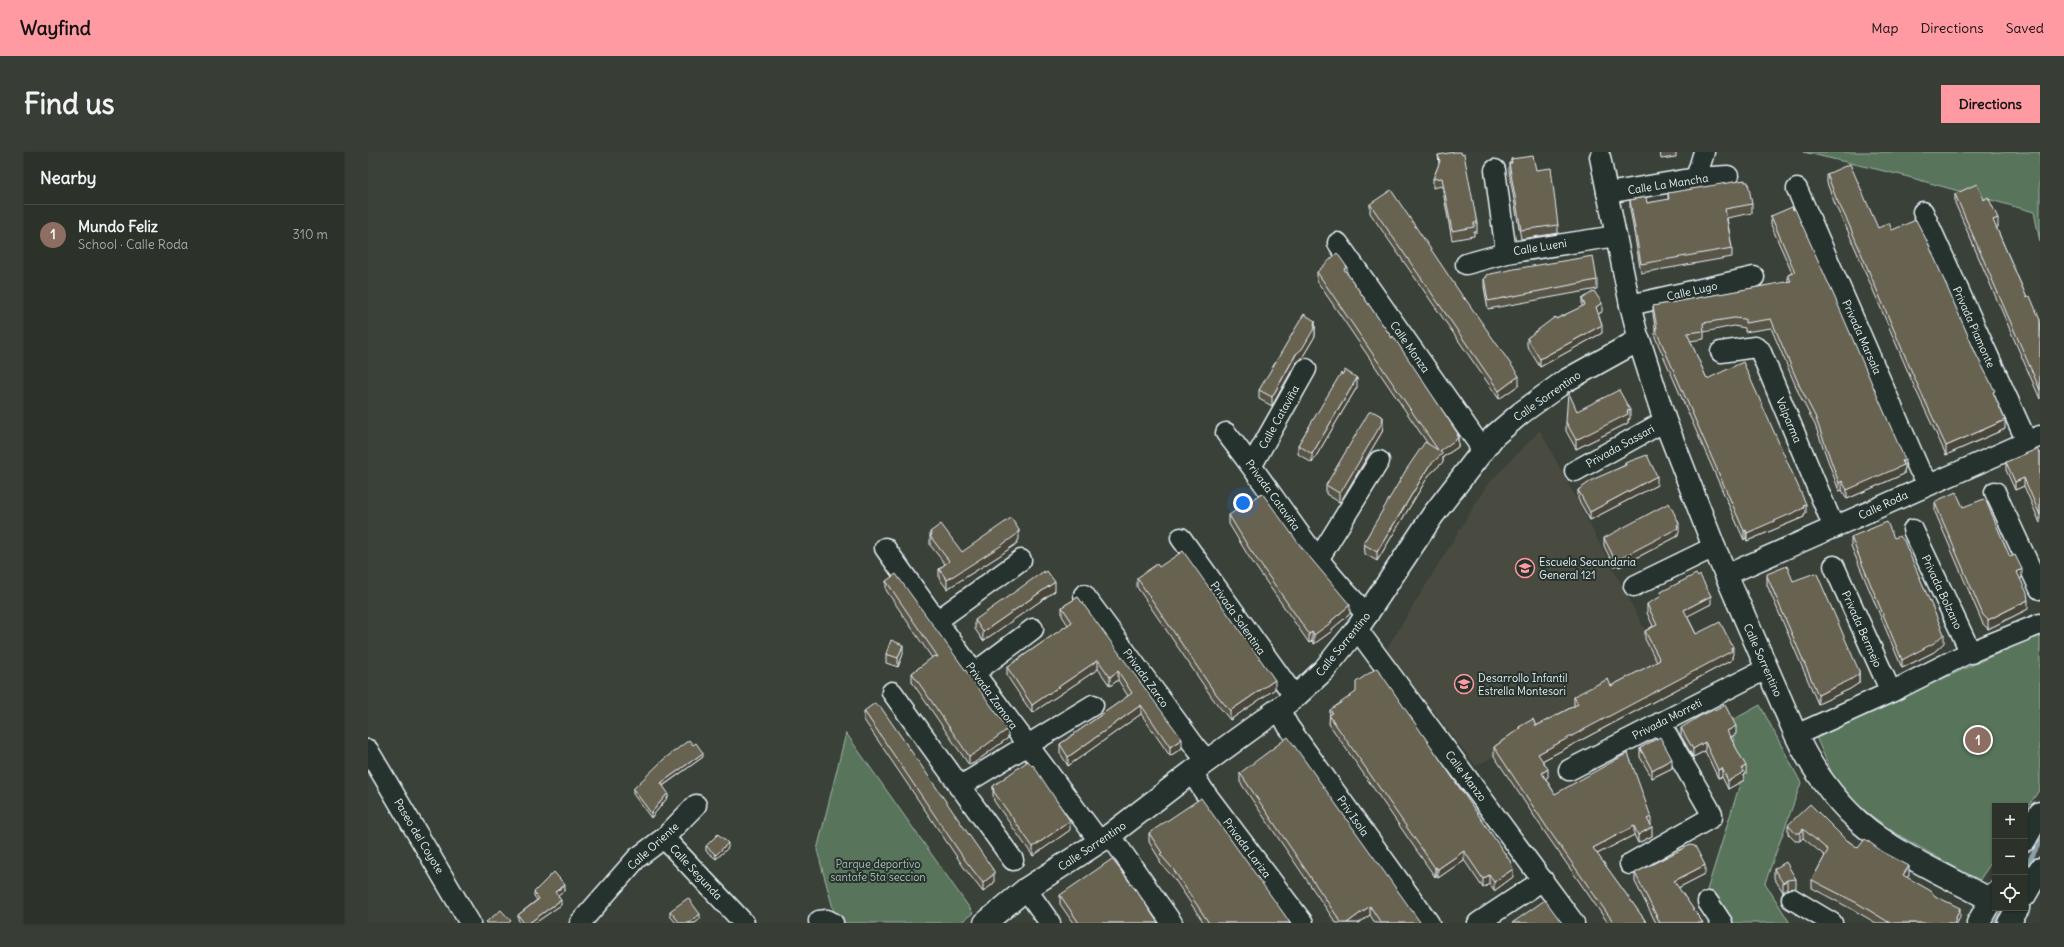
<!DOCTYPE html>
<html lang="en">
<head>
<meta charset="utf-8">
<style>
  :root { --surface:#2c312a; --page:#383d36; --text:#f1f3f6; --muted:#a6a9a8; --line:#484c47; --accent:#ff9aa2 }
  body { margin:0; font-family:Delius,sans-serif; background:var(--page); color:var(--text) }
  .controls { position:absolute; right:12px; bottom:12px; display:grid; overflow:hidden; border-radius:0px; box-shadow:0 1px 3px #0004 }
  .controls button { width:36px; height:36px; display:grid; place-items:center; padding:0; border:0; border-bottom:1px solid var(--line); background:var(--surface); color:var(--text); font:20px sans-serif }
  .you { position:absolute; left:875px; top:351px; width:14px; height:14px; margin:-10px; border:3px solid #fff; border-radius:50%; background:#1a73e8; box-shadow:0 0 0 6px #1a73e833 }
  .badge { display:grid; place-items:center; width:26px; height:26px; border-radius:50%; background:var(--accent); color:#fff; font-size:13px; font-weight:700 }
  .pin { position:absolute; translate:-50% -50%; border:2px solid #fff; box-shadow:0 1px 4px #0006 }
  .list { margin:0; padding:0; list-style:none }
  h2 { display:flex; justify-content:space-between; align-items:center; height:52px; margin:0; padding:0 16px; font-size:17px }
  h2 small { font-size:13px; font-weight:400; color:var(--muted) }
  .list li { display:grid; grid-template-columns:26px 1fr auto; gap:12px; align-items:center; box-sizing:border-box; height:60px; padding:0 16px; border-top:1px solid var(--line) }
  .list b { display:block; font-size:15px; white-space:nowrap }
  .list p { margin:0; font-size:13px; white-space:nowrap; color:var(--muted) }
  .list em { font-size:13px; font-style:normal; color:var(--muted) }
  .icon { flex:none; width:22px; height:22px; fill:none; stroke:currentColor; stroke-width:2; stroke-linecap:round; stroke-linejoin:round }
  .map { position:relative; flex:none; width:1672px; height:771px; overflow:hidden; border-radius:0px }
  header { display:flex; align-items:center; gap:24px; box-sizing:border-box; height:56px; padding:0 20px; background:var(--accent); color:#111 }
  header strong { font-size:19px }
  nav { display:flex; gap:22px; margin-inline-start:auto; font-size:14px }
  .intro { display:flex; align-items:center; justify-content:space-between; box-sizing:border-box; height:96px; padding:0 24px }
  h1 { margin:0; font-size:28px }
  .button { padding:10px 18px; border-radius:0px; background:var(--accent); color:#111; font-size:14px; font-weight:700 }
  main { display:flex; gap:24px; padding:0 24px }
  aside { flex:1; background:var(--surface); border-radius:0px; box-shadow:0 1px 3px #0004 }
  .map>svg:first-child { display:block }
  .built { fill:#484b40 }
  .green { fill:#58755c; stroke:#a0b3aa }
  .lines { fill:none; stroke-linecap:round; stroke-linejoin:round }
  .stream { stroke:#8aa1a8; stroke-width:5 }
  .street-casing { stroke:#e8f1f8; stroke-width:23 }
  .secondary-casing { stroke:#e8f1f8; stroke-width:25 }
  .street { stroke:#26332d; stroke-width:20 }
  .secondary { stroke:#26332d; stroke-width:22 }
  .wall { fill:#595446; stroke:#e8f1f8 }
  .shaded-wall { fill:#494539; stroke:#e8f1f8 }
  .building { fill:#686251; stroke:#e8f1f8 }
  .labels { text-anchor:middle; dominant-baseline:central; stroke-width:4; stroke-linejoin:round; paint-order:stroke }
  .street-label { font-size:11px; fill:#e8f1f8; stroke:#26332d }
  .poi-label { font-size:11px; fill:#e8f1f8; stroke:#26332d; text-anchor:start }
  .park-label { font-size:11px; fill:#aebfba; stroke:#26332d }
</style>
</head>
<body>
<header>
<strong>Wayfind</strong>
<nav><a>Map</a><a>Directions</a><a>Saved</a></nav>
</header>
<div class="intro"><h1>Find us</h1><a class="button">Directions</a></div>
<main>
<aside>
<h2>Nearby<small></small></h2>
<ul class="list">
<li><span class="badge" style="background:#8d6e63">1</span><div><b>Mundo Feliz</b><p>School · Calle Roda</p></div><em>310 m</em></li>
</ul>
</aside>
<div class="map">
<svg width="1672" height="771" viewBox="0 0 1672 771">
  <rect width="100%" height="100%" fill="#3a4138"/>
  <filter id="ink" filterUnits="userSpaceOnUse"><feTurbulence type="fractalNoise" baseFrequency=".025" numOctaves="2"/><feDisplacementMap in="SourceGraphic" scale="8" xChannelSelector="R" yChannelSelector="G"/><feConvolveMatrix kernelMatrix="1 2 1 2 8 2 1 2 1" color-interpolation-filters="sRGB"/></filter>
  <g filter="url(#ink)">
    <path class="built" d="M1172 278 1294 510 1108 614 1018 498 1119 333Z"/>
    <g class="green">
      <path d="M1435 0H1672V90L1666 60 1533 23Z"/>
      <path d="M1672 482V637L1657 659V654H1627V705L1611 729 1527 681 1489 653 1468 631 1448 585Z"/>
      <path d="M1392 553 1433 631 1397 731 1422 771H1358L1339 738 1375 622 1361 570Z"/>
      <path d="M478 581 605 761 592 771H469L449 698Z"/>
    </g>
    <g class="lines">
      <g class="stream">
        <path d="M1657 717 1672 689"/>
        <path d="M1628 771 1636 756"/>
      </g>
      <g class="street-casing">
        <g id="street">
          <path d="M1232 5 1262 153 1271 188"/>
          <path d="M1127 18 1138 101"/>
          <path d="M1328 26 1336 0"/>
          <path d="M1429 37 1551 317 1562 332"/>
          <path d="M1239 41 1328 26 1360 24"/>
          <path d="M1555 60 1659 290"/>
          <path d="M970 91 1115 298"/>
          <path d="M1098 112 1138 101 1248 84"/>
          <path d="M1262 153 1386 125"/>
          <path d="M1353 200 1387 195 1392 198 1466 376"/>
          <path d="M858 281C905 339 945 411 1000 463"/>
          <path d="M884 313 938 217"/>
          <path d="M1207 319 1297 269"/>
          <path d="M1627 340 1672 437"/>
          <path d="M1545 378 1603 501"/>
          <path d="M813 386 927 545"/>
          <path d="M517 396 606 521 732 690"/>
          <path d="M951 406 1011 309"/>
          <path d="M1466 414 1523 540"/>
          <path d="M1358 423 1672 284"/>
          <path d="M1266 434 1346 395"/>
          <path d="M716 443 829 597 840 609"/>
          <path d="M570 468 653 408"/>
          <path d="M989 477 1206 771"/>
          <path d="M606 521 665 477"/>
          <path d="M524 540 645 708"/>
          <path d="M911 557 920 574 1061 771"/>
          <path d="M1428 583 1523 540 1598 502 1672 472"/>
          <path d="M0 598 102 771"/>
          <path d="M1201 618 1398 517"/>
          <path d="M824 620 835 638 935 771"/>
          <path d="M591 635 725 553"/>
          <path d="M742 683 804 771"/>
          <path d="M296 686 376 771"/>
          <path d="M1262 712 1344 665V662L1292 571"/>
          <path d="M658 737 682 771"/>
          <path d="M1424 747 1464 771"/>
          <path d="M1340 750 1354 771"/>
          <path d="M212 771 269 706 296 686 328 653"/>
          <path d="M452 771 451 769 459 768 465 771"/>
          <path d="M1110 771 1175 728"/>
        </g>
      </g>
      <g class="secondary-casing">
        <g id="secondary">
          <path d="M1657 688 1672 661"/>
          <path d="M1657 743 1672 717"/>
          <path d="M617 771 658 737 742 683 824 620 927 545 956 518 989 477 1065 363 1126 284 1153 261 1197 229 1271 188 1297 269 1346 395 1428 583C1442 614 1465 646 1490 669 1529 703 1579 724 1623 748"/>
          <path d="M1610 771 1627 741"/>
          <path d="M1641 771 1650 756"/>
        </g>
      </g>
      <use href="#street" class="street"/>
      <use href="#secondary" class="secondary"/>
    </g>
    <g class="wall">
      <path d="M1292 0H1308V5L1293 7Z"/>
      <path d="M1070 3 1109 71V80H1106V84L1084 88 1074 34 1065 36V27L1071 12Z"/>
      <path d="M1143 7 1190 73V81L1153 87 1141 20V11H1143Z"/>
      <path d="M1459 22 1510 76 1524 78 1627 244 1637 277 1578 303 1546 234 1479 77 1468 55 1459 31Z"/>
      <path d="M1300 41 1384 52V61L1359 66 1364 96V105L1273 121 1262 57V48L1279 51 1300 48Z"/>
      <path d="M1587 42 1616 48 1630 75H1628L1659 146 1672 168V247L1587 51Z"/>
      <path d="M1002 52 1151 233 1131 247 1002 61Z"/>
      <path d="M1403 64 1537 317 1536 318V322L1479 347 1474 338 1471 339 1447 273 1432 244 1403 176 1377 180V176L1366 174 1336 180V187L1322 189 1339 227 1438 361 1436 362V365L1379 389 1378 386 1376 388 1287 185V176L1285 162V154L1420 130V123L1424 121 1403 73Z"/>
      <path d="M949 120 979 121 1090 282V295L1075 305V310L1061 323 1009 409 997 402 996 390 1060 292 949 129Z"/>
      <path d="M1118 123 1229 128V137L1120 157 1116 135V126H1118Z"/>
      <path d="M1214 147 1234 160 1230 162 1234 181 1172 215 1159 194V186L1188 167 1214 155Z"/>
      <path d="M947 169V184L934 206 928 211 904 254 891 247V238Z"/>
      <path d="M974 223 989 235 944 311 930 302V293Z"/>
      <path d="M1209 259 1262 267H1260V271L1208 297 1198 279V270Z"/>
      <path d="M1015 274 1014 280 973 349 971 350 958 342V333Z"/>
      <path d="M1672 300V371L1656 334 1647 338 1638 318V310Z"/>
      <path d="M1257 311 1289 333 1222 368 1210 347V338L1257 313Z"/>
      <path d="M1567 351 1595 355 1654 426 1652 427 1660 457 1620 477 1615 472 1567 360Z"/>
      <path d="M861 363 982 462 964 477V479L946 492 944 489 941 491 881 405 861 372Z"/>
      <path d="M562 380 594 400 651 387 648 392 631 404 579 437 571 426V417L577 412 562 393Z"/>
      <path d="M1311 380 1310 381V384L1251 415 1249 413 1246 414 1236 394V386Z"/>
      <path d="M1483 385 1576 491 1566 500 1534 516 1483 394Z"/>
      <path d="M791 415 907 537 862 568 845 547 769 435V426Z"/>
      <path d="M1399 424 1425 429 1491 519V531L1482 537 1450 552 1399 433Z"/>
      <path d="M518 429 640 586 606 611 601 613 544 530V521L564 506 518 438Z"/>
      <path d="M687 439 615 489 607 477V468Z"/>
      <path d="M710 445 814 596 802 604 773 562 700 614 692 601V592L760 544 750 528 742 534 730 517 664 561 639 524V515L700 473 694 464V455Z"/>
      <path d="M1279 452H1343L1319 464 1328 482 1365 503 1364 504V508L1174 609 1180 625 1178 627 1187 642 1283 674 1284 684 1270 691 1266 683 1229 702 1279 771H1240L1178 682 1126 604V595L1151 577V575L1168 574 1206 554V545L1243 534 1289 510 1277 487V479L1285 474 1279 461Z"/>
      <path d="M518 502H535L530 515 518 511Z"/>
      <path d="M962 558 1145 725 1126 739 1121 732 1115 736 1096 708 1070 726 1068 723 1067 725 961 572Z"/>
      <path d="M496 559 626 731 615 740 597 717 496 568Z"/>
      <path d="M1313 576 1368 582 1363 585 1378 622 1376 623V628L1360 637 1354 625 1350 626 1337 599 1325 605 1313 584Z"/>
      <path d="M1272 596 1304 616 1284 626 1272 605Z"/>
      <path d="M335 605 295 634 300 645 283 666 265 642V637Z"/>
      <path d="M872 621 1052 771H1007L1002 763 991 771H968L872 630Z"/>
      <path d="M625 634 702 678 665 704 626 649 625 643Z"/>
      <path d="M1420 673 1476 686 1490 696 1541 723 1539 726 1567 744 1592 765 1589 771H1508L1489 760 1444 736V728L1457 704 1435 686 1432 689H1427L1420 682Z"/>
      <path d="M781 681 922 771H836L805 725 792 711V708L781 690Z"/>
      <path d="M338 694 360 696 348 707 338 699Z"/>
      <path d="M1406 717 1428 727V736L1419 737 1415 740 1406 726Z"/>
      <path d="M1267 721 1337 722 1310 736 1335 771H1288L1267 730Z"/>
      <path d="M197 738 189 743 193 753 167 771H152L150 767V763L169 748 166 744V740Z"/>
      <path d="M692 743 790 771H705L692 752Z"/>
      <path d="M302 759 332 767 327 771H308L302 764Z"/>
    </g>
    <g class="shaded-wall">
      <path d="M1630 66V75L1625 77V68Z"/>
      <path d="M979 115V124L976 117Z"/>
      <path d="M1234 151V160L1228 163V155Z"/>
      <path d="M947 169V184L934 206 928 211 904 254V245Z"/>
      <path d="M1234 173V181L1172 215V207Z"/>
      <path d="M1151 224V233L1131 247V239Z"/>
      <path d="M989 226V235L944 311V302Z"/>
      <path d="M1262 258V267H1260V271L1208 297V288Z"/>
      <path d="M1015 265V274L1014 280 973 349 971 350V341Z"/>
      <path d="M1637 268V277L1578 303V294Z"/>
      <path d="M1090 282V295L1075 305V310L1061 323 1009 409V400L1061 314 1072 299Z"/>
      <path d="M1537 308V317L1536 318V322L1479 347V338Z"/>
      <path d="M1289 324V333L1222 368V360Z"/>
      <path d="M1656 326V334L1647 338V330Z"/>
      <path d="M1474 329V338L1471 339V331Z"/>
      <path d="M1438 352V361L1436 362V365L1379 389V381Z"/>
      <path d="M1311 371V380L1310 381V384L1251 415V407Z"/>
      <path d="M651 378V387L648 392 631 404 579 437V428Z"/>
      <path d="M1378 378V386L1376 388V379Z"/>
      <path d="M1249 404V413L1246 414V406Z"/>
      <path d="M1654 417V426L1649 428V420Z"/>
      <path d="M687 430V439L615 489V480Z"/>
      <path d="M1343 444V452L1316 466V458Z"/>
      <path d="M1660 448V457L1620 477V468Z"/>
      <path d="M982 453V462L964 477V479L946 492V483Z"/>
      <path d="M944 480V489L941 491V482Z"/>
      <path d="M1576 482V491L1566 500 1534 516V508Z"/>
      <path d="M535 493V502L530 515V506Z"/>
      <path d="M1365 495V503L1364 504V508L1170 611V602Z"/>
      <path d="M730 508V517L664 561V553Z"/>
      <path d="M750 519V528L742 534V525Z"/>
      <path d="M1491 522V531L1482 537 1450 552V543Z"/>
      <path d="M907 528V537L862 568V559Z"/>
      <path d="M773 553V562L700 614V605Z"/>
      <path d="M1368 574V582L1359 587V579Z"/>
      <path d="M640 577V586L606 611 601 613V604Z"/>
      <path d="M814 587V596L802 604V595Z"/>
      <path d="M1337 590V599L1325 605V597Z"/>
      <path d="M335 601V605L293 635V631Z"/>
      <path d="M1304 607V616L1284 626V618Z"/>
      <path d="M1378 614V622L1376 623V628L1360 637V629L1374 616Z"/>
      <path d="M1354 616V625L1350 626V618Z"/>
      <path d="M1180 617V625L1174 630V621Z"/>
      <path d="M300 641V645L283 666V661Z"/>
      <path d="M1283 665V674L1279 667Z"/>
      <path d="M702 669V678L665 704V695Z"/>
      <path d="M1266 674V683L1225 704V696Z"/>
      <path d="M1284 675V684L1270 691V683Z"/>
      <path d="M1435 677V686L1432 689V681Z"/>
      <path d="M360 691V696L348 707V703Z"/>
      <path d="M1096 699V708L1070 726V717Z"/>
      <path d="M1337 713V722L1306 738V729Z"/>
      <path d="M1541 714V723L1535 732V723Z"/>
      <path d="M1068 715V723L1067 725V716Z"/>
      <path d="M1145 717V725L1126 739V730Z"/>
      <path d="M626 722V731L615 740V731Z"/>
      <path d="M1121 723V732L1115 736V727Z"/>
      <path d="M1419 728V737L1415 740V731Z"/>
      <path d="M197 733V738L187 745V740Z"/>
      <path d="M193 748V753L167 771H161Z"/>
      <path d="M1002 754V763L991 771H979Z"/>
      <path d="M1592 756V765L1589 771H1586Z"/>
      <path d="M332 762V767L327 771H321Z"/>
    </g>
    <g class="building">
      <path d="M1086 0H1093L1094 3 1096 2 1109 71H1106V75L1084 79 1074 26 1065 27 1072 9 1070 3Z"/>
      <path d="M1165 4 1168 18 1183 16 1190 73 1153 78 1141 11H1144L1143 7Z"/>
      <path d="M1482 12 1510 76 1521 71 1524 78 1548 68 1560 91 1608 202 1627 239 1625 240 1637 268 1578 294 1546 225 1479 68 1468 46 1459 22Z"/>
      <path d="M1377 28V30H1380L1384 52 1357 57 1364 96 1273 112 1262 48 1278 45 1279 51 1301 47 1300 41Z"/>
      <path d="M1609 32 1616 48 1620 45 1630 66 1625 68 1659 146 1662 144 1672 168V238L1587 42Z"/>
      <path d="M1023 38 1097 148 1096 145 1151 224 1131 239 1002 52Z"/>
      <path d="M1424 55 1425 58 1427 57 1467 146 1537 308 1534 309 1536 313 1479 338 1474 329 1471 331 1447 264 1432 235 1403 167 1377 171V167L1366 166 1335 171 1336 179 1319 181 1339 227 1375 210 1438 352 1435 353 1436 356 1379 381 1378 378 1376 379 1287 176H1289L1285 154 1423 129 1420 123 1427 120 1403 64Z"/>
      <path d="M969 101 979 115 976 117 1024 186 1025 184 1090 282 1088 283 1090 286 1072 299 1075 301 1061 314 1009 400 997 393 996 390 1038 318 1057 290 1070 298 949 120Z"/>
      <path d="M1225 104 1229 128 1120 149 1116 126 1119 125 1118 123 1146 117Z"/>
      <path d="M1226 139 1234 151 1228 155 1234 173 1172 207 1159 186 1187 165 1188 167 1217 153 1214 147Z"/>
      <path d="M936 162 947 169 946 172 947 175 934 197 928 202 904 245 891 238Z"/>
      <path d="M977 218 989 226 944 302 930 293 973 221 974 223Z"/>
      <path d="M1251 238 1262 258 1259 259 1260 262 1208 288 1198 270 1200 239 1209 259Z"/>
      <path d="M1001 260H1006L1015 265 1014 271 973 340 971 341 958 333Z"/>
      <path d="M1669 297 1671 301 1672 300V363L1656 326 1647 330 1638 310Z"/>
      <path d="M1279 303 1289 324 1222 360 1210 338 1226 327 1258 313 1257 311Z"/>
      <path d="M1588 340 1595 355 1616 347 1618 349 1642 405 1647 403 1654 417 1649 420 1659 441 1660 448 1620 468 1615 463 1567 351 1568 349Z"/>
      <path d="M894 341 934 396 982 453 963 469 964 470 946 483 944 480 941 482 881 396 861 363Z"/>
      <path d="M1301 351 1311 371 1309 373 1310 376 1251 407 1249 404 1246 406 1236 386Z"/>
      <path d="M643 366 651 378 648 383 631 395 579 428 571 417 581 409 562 384 564 383 562 380 573 372 594 400Z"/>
      <path d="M1519 370 1526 386 1532 384 1536 389 1576 482 1566 491 1534 508 1483 385Z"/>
      <path d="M815 399 907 528 862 559 845 538 769 426 789 412 791 415Z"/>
      <path d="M1419 414 1425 429 1447 421 1449 422 1491 519V522L1482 528 1450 543 1399 424V422Z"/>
      <path d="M676 419V421L679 419 687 430 615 480 607 468Z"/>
      <path d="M528 422 640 577 606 602 601 604 544 521 566 504 570 505 518 429Z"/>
      <path d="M1328 422 1330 425 1332 423 1343 444 1316 458 1328 482 1352 470 1365 495 1363 496 1364 499 1170 602 1180 617 1174 621 1187 642 1260 601 1283 665 1279 667 1284 675 1270 683 1266 674 1225 696 1279 771H1246L1178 674 1126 595 1152 576 1151 575 1165 567 1168 574 1210 552 1206 545 1212 541 1240 527 1243 534 1292 508 1277 479 1289 473 1279 452 1292 445 1293 440Z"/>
      <path d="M710 445 814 587 802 595 773 553 700 605 692 592 764 541 750 519 742 525 730 508 664 553 639 515 704 470 694 455Z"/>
      <path d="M523 488 535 493 530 506 518 502Z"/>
      <path d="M1009 516 1142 709 1145 717 1126 730 1121 723 1115 727 1096 699 1070 717 1068 715 1067 716 961 563 965 561 962 558 988 540V530Z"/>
      <path d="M507 551 509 554H512L626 719V722L615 731 597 708 496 559Z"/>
      <path d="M1357 553 1368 574 1359 579 1378 614 1374 616 1376 620 1360 629 1354 616 1350 618 1337 590 1325 597 1313 576 1332 564Z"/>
      <path d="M920 585 1052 770 1050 771H1013L1002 754 979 771H974L973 770 872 621Z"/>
      <path d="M1292 585 1304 607 1284 618 1272 596Z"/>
      <path d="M321 588 325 593 328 591 335 601 293 631 300 641 283 661 265 637 296 607Z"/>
      <path d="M660 609 664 614 665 613 702 669 665 695 626 640 625 634Z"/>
      <path d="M833 646 916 762 922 771H841L805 717 792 702 794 701 781 681Z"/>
      <path d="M1442 652 1476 686 1490 696 1497 687 1515 700 1541 714 1535 723 1563 739 1567 744 1592 756 1586 771H1522L1489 751 1444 728 1460 698 1435 677 1432 681H1427L1420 673Z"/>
      <path d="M350 682 360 691 348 703 338 694Z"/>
      <path d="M1322 693 1327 694 1337 713 1306 729 1335 771H1292L1267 721Z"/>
      <path d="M744 707 770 741 790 771H711L692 743Z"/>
      <path d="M1418 710 1428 727 1419 728 1415 731 1406 717Z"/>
      <path d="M186 720 197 733 187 740 193 748 161 771H156L150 763 171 747 166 740Z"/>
      <path d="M320 746 332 762 321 771H312L302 759Z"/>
      <path d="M1177 748 1194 771H1144Z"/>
      <path d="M133 758 143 769 140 771H119L118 770Z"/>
    </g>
  </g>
  <defs>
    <g id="school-ring" transform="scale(1)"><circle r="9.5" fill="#26332d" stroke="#ff9aa2" stroke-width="1.5"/><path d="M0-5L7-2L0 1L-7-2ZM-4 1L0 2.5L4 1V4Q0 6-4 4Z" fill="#ff9aa2"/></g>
  </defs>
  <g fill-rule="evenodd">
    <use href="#school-ring" x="1157" y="416"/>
    <use href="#school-ring" x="1096" y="532"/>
  </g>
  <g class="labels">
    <g class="street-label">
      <text transform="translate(1300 32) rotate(-9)">Calle La Mancha</text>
      <text transform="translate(1172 95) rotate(-9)">Calle Lueni</text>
      <text transform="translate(1324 139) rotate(-13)">Calle Lugo</text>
      <text transform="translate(1606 175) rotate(66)">Privada Piamonte</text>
      <text transform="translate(1494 185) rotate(66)">Privada Marsala</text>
      <text transform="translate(1042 195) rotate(55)">Calle Monza</text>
      <text transform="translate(1179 244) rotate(-35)">Calle Sorrentino</text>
      <text transform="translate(911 265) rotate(-61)">Calle Cataviña</text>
      <text transform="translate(1421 268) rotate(67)">Valparma</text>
      <text transform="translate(1252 294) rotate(-29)">Privada Sassari</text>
      <text transform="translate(905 343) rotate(54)">Privada Cataviña</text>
      <text transform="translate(1515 353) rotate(-25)">Calle Roda</text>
      <text transform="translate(1574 440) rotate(65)">Privada Bolzano</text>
      <text transform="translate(870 466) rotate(55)">Privada Salentina</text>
      <text transform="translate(1494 477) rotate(66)">Privada Bermejo</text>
      <text transform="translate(975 492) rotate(-51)">Calle Sorrentino</text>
      <text transform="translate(1395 508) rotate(66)">Calle Sorrentino</text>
      <text transform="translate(778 526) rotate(54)">Privada Zarco</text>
      <text transform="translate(624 544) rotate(54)">Privada Zamora</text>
      <text transform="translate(1299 567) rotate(-27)">Privada Morreti</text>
      <text transform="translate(1098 624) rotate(53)">Calle Manzo</text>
      <text transform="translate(985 664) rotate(55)">Priv Isola</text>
      <text transform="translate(51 684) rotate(59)">Paseo del Coyote</text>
      <text transform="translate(285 694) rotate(-42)">Calle Oriente</text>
      <text transform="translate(724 694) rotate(-34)">Calle Sorrentino</text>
      <text transform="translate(879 696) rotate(53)">Privada Lariza</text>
      <text transform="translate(328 720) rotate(47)">Calle Segunda</text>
    </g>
    <g class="poi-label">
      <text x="1171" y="410">Escuela Secundaria<tspan x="1171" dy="13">General 121</tspan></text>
      <text x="1110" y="526">Desarrollo Infantil<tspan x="1110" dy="13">Estrella Montesori</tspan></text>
    </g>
    <g class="park-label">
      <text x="510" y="712">Parque deportivo<tspan x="510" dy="13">santafe 5ta seccion</tspan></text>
    </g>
  </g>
</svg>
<div class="controls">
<button>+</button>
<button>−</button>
<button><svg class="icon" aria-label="locate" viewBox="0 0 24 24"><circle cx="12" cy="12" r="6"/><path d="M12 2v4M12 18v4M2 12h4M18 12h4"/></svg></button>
</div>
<div class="you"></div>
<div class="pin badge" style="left:1610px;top:588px;background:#8d6e63">1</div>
</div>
</main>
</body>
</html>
